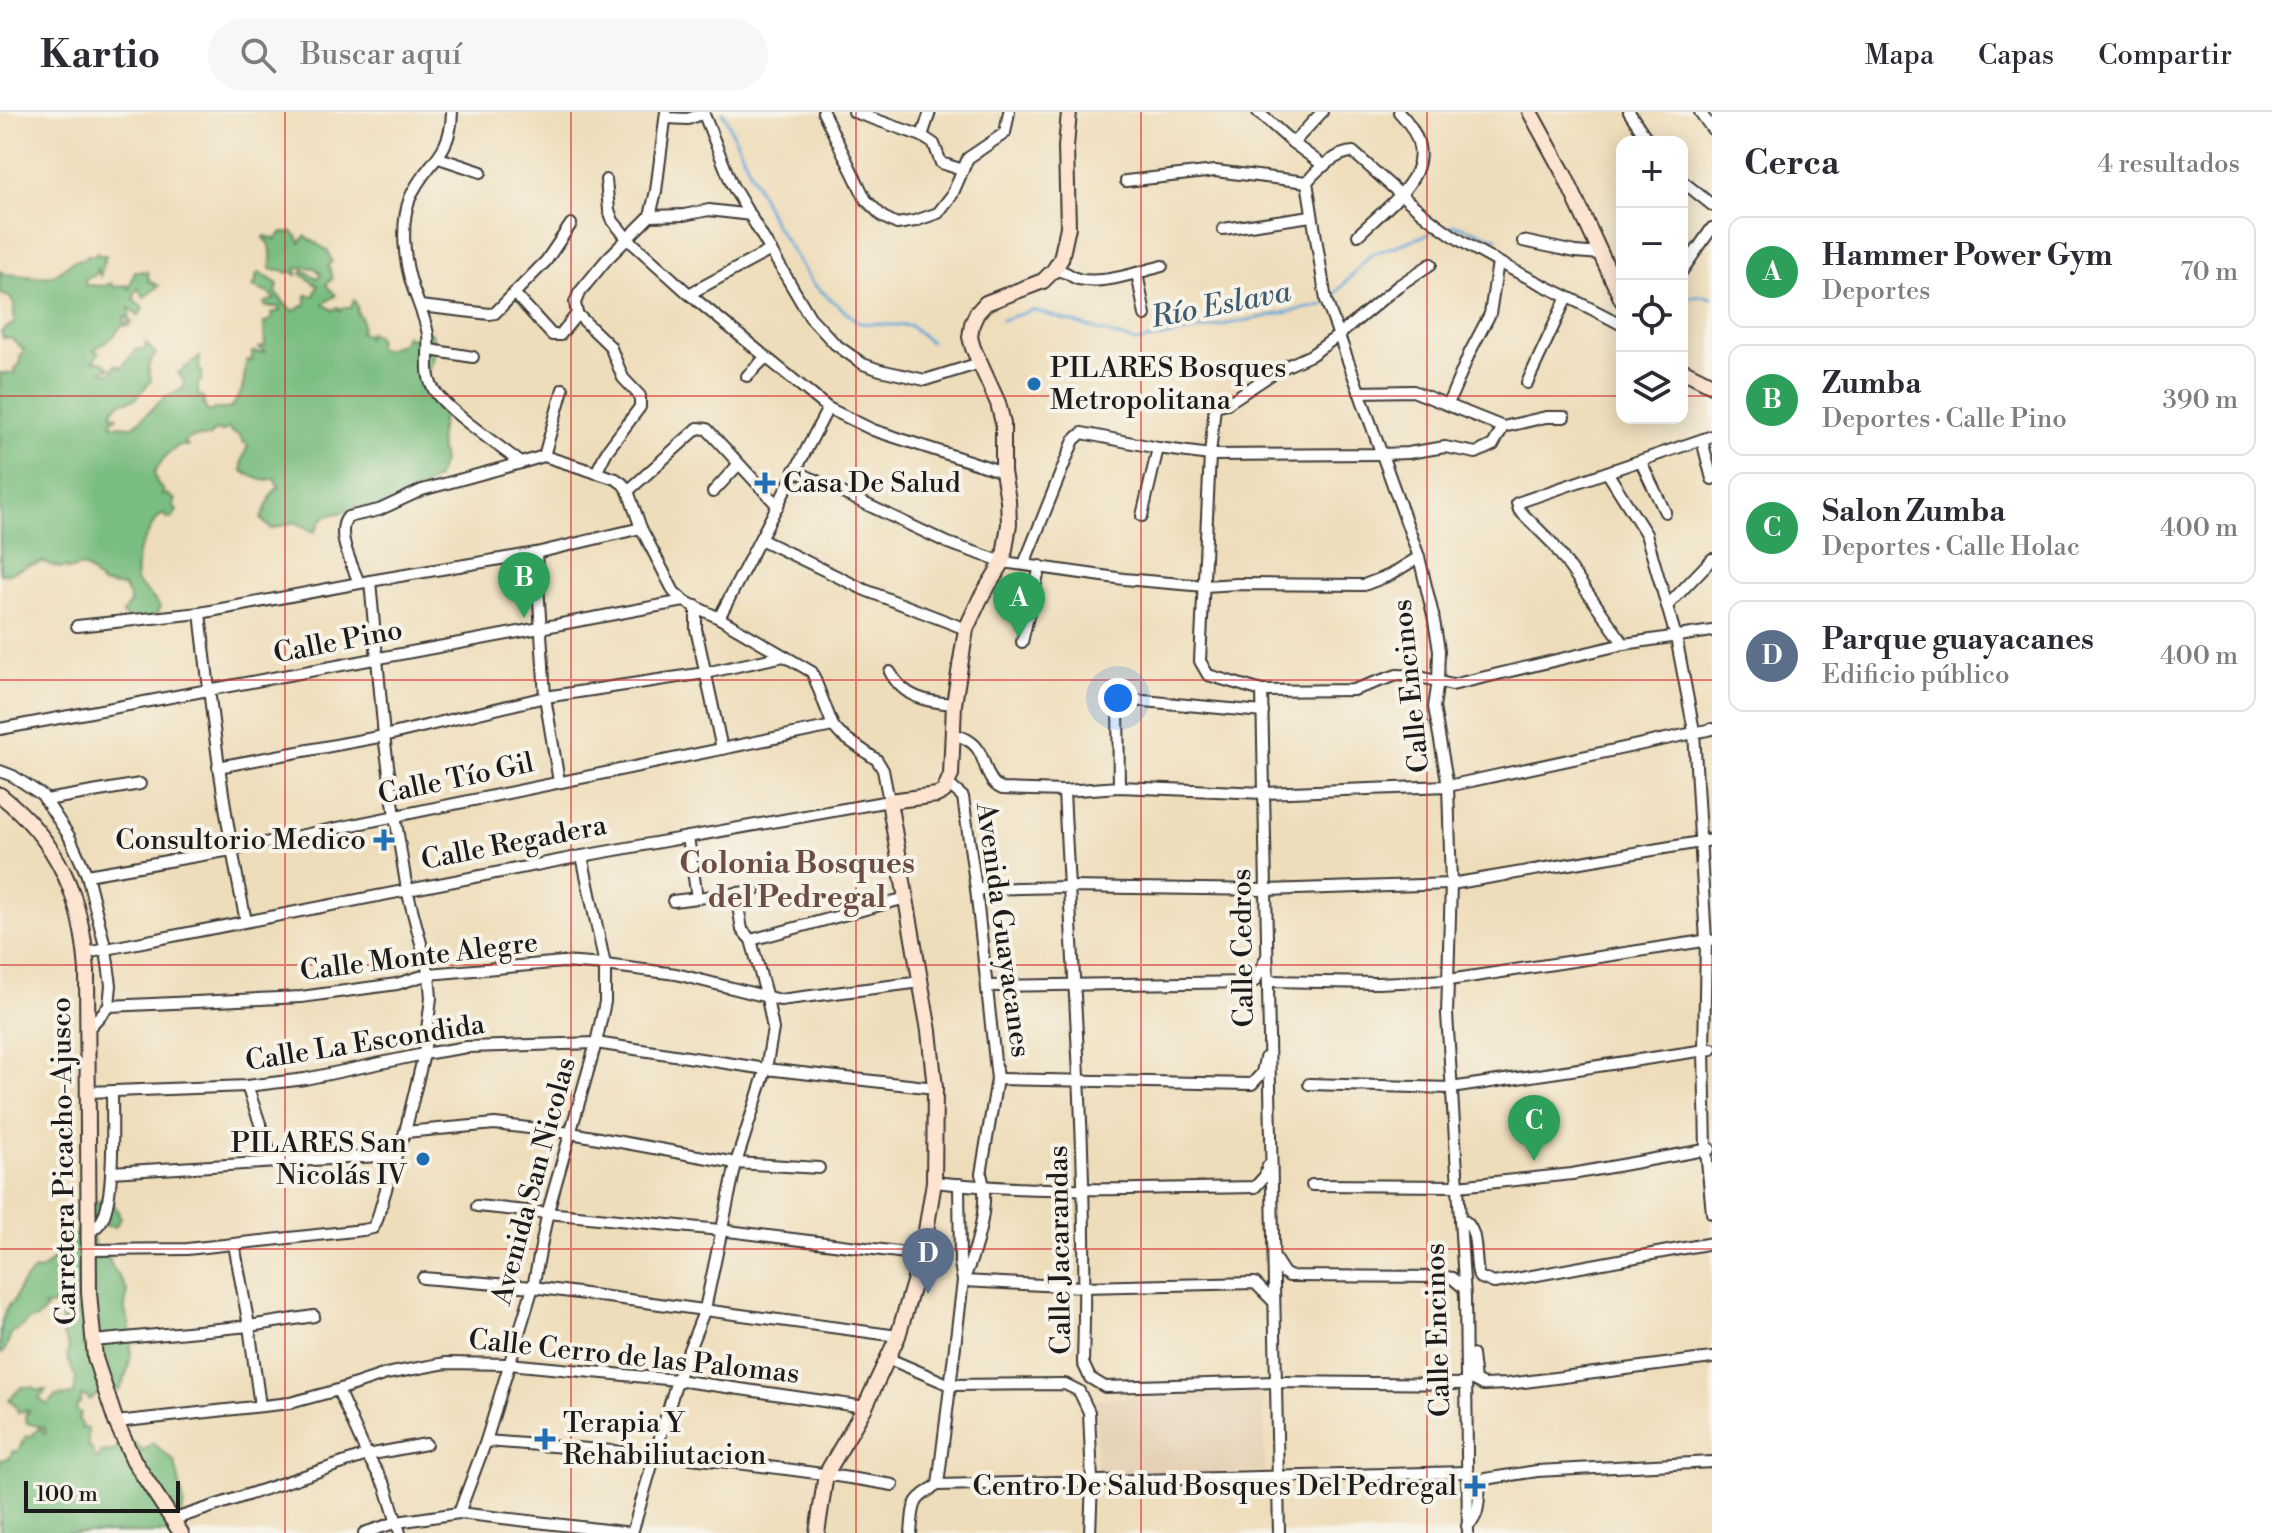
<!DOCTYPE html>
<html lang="es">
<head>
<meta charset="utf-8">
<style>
  :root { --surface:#fff; --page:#f7f7f7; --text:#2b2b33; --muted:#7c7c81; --line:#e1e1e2; --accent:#db2777 }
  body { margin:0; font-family:"Libre Bodoni",serif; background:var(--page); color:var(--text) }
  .controls { position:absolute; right:24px; top:24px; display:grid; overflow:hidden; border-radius:16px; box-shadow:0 4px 20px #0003 }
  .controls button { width:72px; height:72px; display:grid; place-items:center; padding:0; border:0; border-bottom:2px solid var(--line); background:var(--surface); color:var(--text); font:40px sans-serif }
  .scale { position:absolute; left:24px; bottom:20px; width:156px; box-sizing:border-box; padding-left:8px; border:4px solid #1c1c1c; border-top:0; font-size:22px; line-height:28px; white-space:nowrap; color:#1c1c1c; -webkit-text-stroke:6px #f7f3e8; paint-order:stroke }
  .you { position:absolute; left:1118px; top:586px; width:28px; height:28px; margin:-20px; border:6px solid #fff; border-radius:50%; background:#1a73e8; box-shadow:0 0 0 12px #1a73e833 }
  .badge { display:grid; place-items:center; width:52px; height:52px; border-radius:50%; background:var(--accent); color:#fff; font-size:26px; font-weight:700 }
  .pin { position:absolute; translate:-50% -66px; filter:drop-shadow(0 2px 4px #0008) }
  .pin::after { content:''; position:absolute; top:42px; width:28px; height:24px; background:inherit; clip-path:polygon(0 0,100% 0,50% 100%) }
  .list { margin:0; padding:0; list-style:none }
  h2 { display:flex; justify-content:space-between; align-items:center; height:104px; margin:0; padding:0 32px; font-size:34px }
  h2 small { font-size:26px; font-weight:400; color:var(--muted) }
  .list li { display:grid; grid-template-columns:52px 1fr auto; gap:24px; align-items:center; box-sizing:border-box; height:112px; margin:0 16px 16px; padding:0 16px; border:2px solid var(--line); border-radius:16px }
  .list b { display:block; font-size:30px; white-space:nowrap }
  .list p { margin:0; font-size:26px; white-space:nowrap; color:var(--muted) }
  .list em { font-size:26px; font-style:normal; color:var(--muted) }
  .icon { flex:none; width:44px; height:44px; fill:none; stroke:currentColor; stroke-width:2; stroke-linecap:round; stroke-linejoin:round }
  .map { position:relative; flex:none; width:1712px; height:1421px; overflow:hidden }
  header { display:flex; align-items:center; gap:48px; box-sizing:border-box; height:112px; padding:0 40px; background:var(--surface); border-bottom:2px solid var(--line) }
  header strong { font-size:38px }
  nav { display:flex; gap:44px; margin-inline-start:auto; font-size:28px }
  .search { width:560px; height:72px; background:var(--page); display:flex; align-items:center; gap:20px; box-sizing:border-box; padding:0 28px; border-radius:44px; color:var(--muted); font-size:30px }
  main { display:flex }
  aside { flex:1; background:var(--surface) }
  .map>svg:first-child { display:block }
  .built { fill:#e4d0b4 }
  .forest { fill:#7abd80; stroke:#4b6c4e; stroke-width:2 }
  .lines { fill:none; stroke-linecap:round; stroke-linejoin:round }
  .stream { stroke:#63a6d7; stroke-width:3 }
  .street-casing { stroke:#3c3934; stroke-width:14 }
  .secondary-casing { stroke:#3c3934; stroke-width:18 }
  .street { stroke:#fff; stroke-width:10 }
  .secondary { stroke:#fde4d1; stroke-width:14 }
  .grid { fill:none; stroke:#d62828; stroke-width:2; stroke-opacity:0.55 }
  .poi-dot { fill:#1f6fb2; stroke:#f7f3e8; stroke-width:3 }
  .labels { text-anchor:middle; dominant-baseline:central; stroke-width:8; stroke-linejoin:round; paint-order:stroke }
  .poi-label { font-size:28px; fill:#1c1c1c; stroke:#f7f3e8; text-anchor:start }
  .street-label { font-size:28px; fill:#1c1c1c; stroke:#f7f3e8 }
  .water-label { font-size:30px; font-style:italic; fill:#3c5a70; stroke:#f7f3e8 }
  .neighbourhood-label { font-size:30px; font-weight:bold; fill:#6b4d43; stroke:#f7f3e8 }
</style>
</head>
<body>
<header>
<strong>Kartio</strong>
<div class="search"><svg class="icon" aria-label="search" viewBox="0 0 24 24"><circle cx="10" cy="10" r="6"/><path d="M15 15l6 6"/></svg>Buscar aquí</div>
<nav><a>Mapa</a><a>Capas</a><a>Compartir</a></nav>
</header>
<main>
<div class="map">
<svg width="1712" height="1421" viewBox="0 0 1712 1421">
  <rect width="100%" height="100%" fill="#f7f3e8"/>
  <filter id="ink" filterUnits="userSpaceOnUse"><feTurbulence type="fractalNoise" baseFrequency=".0125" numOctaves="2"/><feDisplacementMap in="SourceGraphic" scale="16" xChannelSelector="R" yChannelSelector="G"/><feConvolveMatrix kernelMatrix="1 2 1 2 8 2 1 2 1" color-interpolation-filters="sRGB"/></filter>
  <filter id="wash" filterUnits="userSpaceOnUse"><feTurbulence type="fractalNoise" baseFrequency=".006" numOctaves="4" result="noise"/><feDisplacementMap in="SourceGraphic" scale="32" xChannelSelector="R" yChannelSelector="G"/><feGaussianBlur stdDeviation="1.8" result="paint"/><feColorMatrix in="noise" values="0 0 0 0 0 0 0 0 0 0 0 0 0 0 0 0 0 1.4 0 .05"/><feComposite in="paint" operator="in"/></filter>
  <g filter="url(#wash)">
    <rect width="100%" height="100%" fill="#eeddba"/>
    <path class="built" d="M1263 1279 1265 1360 1097 1363 1096 1287Z"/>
    <g class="forest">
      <path d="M291 119 297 124 300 131 305 124 328 139 332 150 328 153 333 166 326 173 336 183 323 192 333 198 338 195 340 199 342 196H351L354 188 357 193 358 202 361 205 362 214 360 221H364L367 225 369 220 378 225 377 234 380 238 401 232 406 223 409 226 431 221C440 243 430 246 426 266L448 290 444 297 439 328 443 350 436 368H433C426 377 419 376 410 382 399 388 394 398 382 403 375 399 367 393 358 394 353 395 350 399 345 400 328 403 323 401 315 420L294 410 271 417 261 407 273 380 279 375 274 366C262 371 253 365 242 359V349L248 333 243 330 240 323 231 320 228 316 222 320 215 318 209 325C198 325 192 323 184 330L188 334H178L166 344 154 361 157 371 164 378 162 383 167 382 175 388 173 395 177 398 172 407H166V403H161L153 412 138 440 136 469C144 479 153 484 160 495L156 504 134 511 122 502 131 489 124 475 102 472 89 458 81 454 68 458 66 455 60 456 42 450C36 453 30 452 24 455 14 459 11 463 0 462V261H15L14 257 20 252V244L24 238 11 226H3L1 220 14 211V193L10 185 0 182V159L4 162 35 165 53 164 73 149 87 146V143L92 144 97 140 99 143H106L100 164 97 157 95 163 85 167V173L105 174 111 171 113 175 127 173 129 177 135 159 148 160 149 169 159 174 144 185 138 176 133 183 135 185 133 188 143 196 139 204 129 196 130 208 124 205V211L132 210 129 214H121L114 224 94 238 99 241 93 249H101L110 256 102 258 107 261 112 260 115 253 122 255 136 238 144 237 146 231 156 242 148 254 151 268 136 287 121 290 113 297 112 302 118 304 111 309 113 313 134 314 166 284 183 277 184 269 178 261 200 245 199 257 202 260 201 269 198 271V282L204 286C203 292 204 296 209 300L214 297H229C247 278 242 272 247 248L252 249V240L260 241 265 240 259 236 265 234 264 211 272 207 271 201 280 199 279 195H266L264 191 275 187 268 181 253 175 256 170V163L260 161 278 172 276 181 286 193 294 199 306 192V183L314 184 318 174 301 162 303 158 317 166 321 162 315 156 297 155V163L290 159 287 161 283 158 270 157C272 145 273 135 264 126L265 124 276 127 282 120 288 121Z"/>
      <path d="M104 1085 113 1091 121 1106 115 1115 95 1112 92 1124 99 1147 104 1138 109 1139C107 1157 123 1164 127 1180 128 1185 124 1192 125 1199 126 1203 128 1207 129 1211 134 1234 130 1258 119 1279 106 1275 100 1282 89 1288L87 1285 81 1284 80 1291 77 1293 76 1299 81 1301 78 1308 81 1310 82 1317 85 1315 88 1316V1334L92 1337 94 1344 98 1348 101 1340 114 1339C121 1332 124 1329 134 1330L135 1333 139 1334 143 1339 153 1331 175 1350 184 1392 178 1421H0V1348L9 1346 13 1339 17 1340 26 1324 31 1325 39 1316 45 1321V1316L27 1311 25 1303 29 1299 25 1298 18 1301 16 1294 9 1287 22 1275H34L36 1278H46L39 1287 48 1293 56 1284 74 1283 76 1266 67 1245 69 1235 62 1221V1201L56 1193 44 1194 46 1197 38 1206 28 1208 18 1218 12 1220 4 1240 0 1242C0 1223 0 1197 14 1189 19 1174 23 1169 35 1158L40 1159C50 1151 60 1142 69 1132 84 1112 79 1101 104 1085Z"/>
    </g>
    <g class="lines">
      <g class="stream">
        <path d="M723 0 774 111 813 172 859 211 911 214 930 230"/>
        <path d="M1448 116 1455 113 1497 126"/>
        <path d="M1682 186 1703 184 1712 186"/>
        <path d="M1330 188 1370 143 1429 122"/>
        <path d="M1002 208 1033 198 1136 230 1324 193"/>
      </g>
    </g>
  </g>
  <g filter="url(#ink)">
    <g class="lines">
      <g class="street-casing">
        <g id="street">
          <path d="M703 0 732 73 810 205 835 232 863 252 880 258 925 268 980 251"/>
          <path d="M823 0 866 88 883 105 897 112 915 109 938 101 952 83 968 46 1005 21 1009 0"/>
          <path d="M854 0 922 24 934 32 941 51 963 58"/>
          <path d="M1258 0 1293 31 1324 54"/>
          <path d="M1629 0 1649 30"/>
          <path d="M1700 0 1712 17"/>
          <path d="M666 6 688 7 704 1"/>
          <path d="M922 24 930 0"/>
          <path d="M1293 31 1322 0"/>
          <path d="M439 46 481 60"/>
          <path d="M606 68 609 98 613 109 627 126 689 182 828 296 873 318 1003 360"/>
          <path d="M1126 69 1215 59 1307 70"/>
          <path d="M1682 69 1712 93"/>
          <path d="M650 104 684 103 709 98 751 103"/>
          <path d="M1223 117 1311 104"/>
          <path d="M1358 123C1396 86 1450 53 1399 0"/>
          <path d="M1523 129 1575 140 1602 142"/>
          <path d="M1431 152 1398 174 1339 223 1311 243 1278 258 1228 291 1215 294 1210 343 1200 549 1208 563 1262 579 1353 578 1397 563 1416 564 1452 573 1624 532 1712 519"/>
          <path d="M1054 158C1068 159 1069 164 1078 167 1102 173 1140 160 1162 154"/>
          <path d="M1682 159 1712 116"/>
          <path d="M1137 161 1145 203"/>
          <path d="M514 181 552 223H560L577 202"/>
          <path d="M689 182 771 138"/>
          <path d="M420 194 490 202 495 201 546 149 571 112"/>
          <path d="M430 238 473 245"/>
          <path d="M747 264 765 246"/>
          <path d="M1527 271 1567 185"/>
          <path d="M1359 280 1413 279 1503 315"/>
          <path d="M1448 292 1470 240 1490 202 1498 150"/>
          <path d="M1702 328 1712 367"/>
          <path d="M544 344 563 277"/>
          <path d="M1641 350 1665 400"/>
          <path d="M794 358 948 431 1003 450 1124 467 1205 474 1237 472 1364 473 1390 463 1419 445"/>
          <path d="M1607 360 1646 422 1676 525 1694 619 1706 829 1704 938 1706 1038 1712 1101"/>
          <path d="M596 361 607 339 640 295V284L623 266 610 234 577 202 575 191 579 181 607 147 650 104 656 79 666 0"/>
          <path d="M628 379 698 316 707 317 778 394"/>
          <path d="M713 380 738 353"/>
          <path d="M1142 404 1158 336"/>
          <path d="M760 427 865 478 966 517"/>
          <path d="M536 441 545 585 559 670"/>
          <path d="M1024 452 1074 328 1082 321 1158 336 1210 343 1382 342 1408 341 1445 335 1476 341 1493 333 1503 315 1546 305H1564"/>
          <path d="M359 471C353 454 334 420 348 405L379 398 422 378 521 351"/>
          <path d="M1668 493 1712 447"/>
          <path d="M696 494V517L722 637"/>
          <path d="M200 501C212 605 224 707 246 809"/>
          <path d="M719 506 828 296"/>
          <path d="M77 514 200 501 370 469 536 441 641 416"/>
          <path d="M1022 530 1040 454"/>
          <path d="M1624 532 1553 432 1519 398 1517 391 1712 324"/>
          <path d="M890 560C904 586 927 590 954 592"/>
          <path d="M1262 579 1279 1421"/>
          <path d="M0 617 684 489"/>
          <path d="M954 622C962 625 971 628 977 636 987 650 985 669 1002 677L1064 679 1119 675 1264 681 1448 674 1712 617"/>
          <path d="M218 655 384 624 545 585 705 561 784 544"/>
          <path d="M0 659 13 664 42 683 69 724 87 763 106 838 111 873 109 894 88 917"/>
          <path d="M948 672 963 685 976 777 997 967 981 1062C991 1092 975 1141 963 1169"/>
          <path d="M1119 675 1118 591 1122 587 1263 600"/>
          <path d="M1064 679C1073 870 1089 1060 1083 1251L1090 1266 1105 1275 1276 1270 1466 1272"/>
          <path d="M46 688 140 672"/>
          <path d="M688 725 697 786"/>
          <path d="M87 763 231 738 833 614"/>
          <path d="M976 777 1069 775 1266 778 1451 772 1712 728"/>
          <path d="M673 789 754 779"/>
          <path d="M751 828 906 786"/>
          <path d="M86 841 582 744 889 689 883 658 877 648 840 622 833 614 812 560 719 506 684 489 674 480 641 416 628 379 623 372 616 367 544 344 521 351C501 335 443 296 433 276 424 261 430 239 428 222 425 206 418 191 413 176 404 150 400 112 410 86 425 50 451 46 452 0"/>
          <path d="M1268 869 1377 871 1449 868 1710 828"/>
          <path d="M987 874 1252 870 1255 869 1266 846"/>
          <path d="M109 894 301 885 397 872 429 862 563 850 605 853 676 862 780 888 921 870"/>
          <path d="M997 967 1252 972 1262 961 1265 946"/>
          <path d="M1309 972 1451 976 1712 937"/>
          <path d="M247 974 273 1049"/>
          <path d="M88 980 247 974 305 967 424 942 467 935 596 931 766 957 935 976"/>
          <path d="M405 1020 495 1012 571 1021 736 1051 819 1056"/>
          <path d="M111 1060 396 1043"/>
          <path d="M934 1070C1041 1082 1148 1076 1255 1075L1265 1064 1268 1054"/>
          <path d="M1312 1073 1458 1074 1572 1062 1710 1037"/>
          <path d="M477 1094 720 1118 922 1143"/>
          <path d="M1460 1107C1481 1113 1473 1148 1479 1165L1494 1171 1712 1131"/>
          <path d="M88 1121C93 1118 99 1114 102 1108 115 1085 112 1009 112 980"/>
          <path d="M234 1132 249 1214 260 1294"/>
          <path d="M88 1138 187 1137 363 1118 373 1116 377 1108 396 1043 405 1020 424 942 431 886 429 862 407 778 395 704 384 624 370 469"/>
          <path d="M1275 1147 1284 1161 1289 1164 1446 1165 1452 1166 1464 1176"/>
          <path d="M423 1166 533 1175 898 1224"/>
          <path d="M963 1169 1084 1175 1255 1171 1274 1190"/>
          <path d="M94 1229 249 1214 314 1204"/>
          <path d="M1472 1243 1475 1269 1483 1273 1508 1272 1712 1246"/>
          <path d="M887 1246 950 1273 1065 1272 1079 1279 1089 1300 1092 1369 1090 1421"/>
          <path d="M338 1278 367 1343 386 1375 400 1421"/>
          <path d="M116 1310 290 1291 338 1278 386 1262 446 1251 509 1252 677 1268 865 1295"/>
          <path d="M486 1329C623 1339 758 1350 893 1373"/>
          <path d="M938 1373 1468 1360"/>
          <path d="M459 1401 486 1329 533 1175 548 1099 596 931 605 890V853L582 744"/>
          <path d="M172 1408 367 1343 426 1332"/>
          <path d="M1467 1414C1482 1404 1477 1385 1481 1369L1485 1367 1537 1359 1712 1350"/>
          <path d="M364 1421 397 1410 459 1401 632 1421"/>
          <path d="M632 1421 677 1268 705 1197 736 1051 766 957 773 917 767 886 751 828 742 818 736 781"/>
          <path d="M911 1421C914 1391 911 1388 938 1373L963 1169 960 1151 959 1072"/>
          <path d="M1468 1421 1465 1185 1447 902 1451 772 1448 674 1434 595 1438 569 1439 538 1433 503 1419 445 1326 188 1307 70C1317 57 1338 40 1353 40 1388 71 1423 105 1463 130 1514 162 1570 184 1622 213"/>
        </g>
      </g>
      <g class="secondary-casing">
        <g id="secondary">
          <path d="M1530 0 1564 62 1622 188"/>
          <path d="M1682 258 1712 273"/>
          <path d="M0 683C59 729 82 786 87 859L89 1181 95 1246 116 1310 134 1349 181 1421"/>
          <path d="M817 1421 826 1362 865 1295 898 1224 922 1143 934 1070 935 976 929 919 889 689 937 683 944 679 951 663 954 592 966 517 980 487 1003 450 1009 412 1008 388 1003 360V311L998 291 973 236 970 225 972 212 977 201 986 191 1043 169 1054 158 1061 147 1068 115 1066 35 1069 0"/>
        </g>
      </g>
      <use href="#street" class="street"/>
      <use href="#secondary" class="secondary"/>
    </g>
  </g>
  <path class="grid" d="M285 0V1421M571 0V1421M856 0V1421M1141 0V1421M1427 0V1421M0 284H1622M1682 284H1712M0 568H1712M0 853H1712M0 1137H1712"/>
  <g class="poi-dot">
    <circle cx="1034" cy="272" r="8"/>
    <path d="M761 359h8v8h8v8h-8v8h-8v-8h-8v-8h8z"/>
    <path d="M380 716h8v8h8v8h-8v8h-8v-8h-8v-8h8z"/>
    <circle cx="423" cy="1047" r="8"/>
    <path d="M541 1315h8v8h8v8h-8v8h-8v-8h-8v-8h8z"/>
    <path d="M1471 1362h8v8h8v8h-8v8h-8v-8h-8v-8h8z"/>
  </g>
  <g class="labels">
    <g class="poi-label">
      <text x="1050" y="256">PILARES Bosques<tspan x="1050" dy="32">Metropolitana</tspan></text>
      <text x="783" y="371">Casa De Salud</text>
      <text x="366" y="728" text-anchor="end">Consultorio Medico</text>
      <text x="407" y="1031" text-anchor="end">PILARES San<tspan x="407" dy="32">Nicolás IV</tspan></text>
      <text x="563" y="1311">Terapia Y<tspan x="563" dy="32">Rehabiliutacion</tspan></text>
      <text x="1457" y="1374" text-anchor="end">Centro De Salud Bosques Del Pedregal</text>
    </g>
    <g class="street-label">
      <text transform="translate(338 530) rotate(-11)">Calle Pino</text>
      <text transform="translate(1411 574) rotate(-96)">Calle Encinos</text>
      <text transform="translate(456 667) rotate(-12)">Calle Tío Gil</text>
      <text transform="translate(514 731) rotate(-11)">Calle Regadera</text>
      <text transform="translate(1003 818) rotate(82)">Avenida Guayacanes</text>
      <text transform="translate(1243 836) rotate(-91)">Calle Cedros</text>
      <text transform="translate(419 845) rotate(-7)">Calle Monte Alegre</text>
      <text transform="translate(365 931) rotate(-9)">Calle La Escondida</text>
      <text transform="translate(64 1049) rotate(-91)">Carretera Picacho-Ajusco</text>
      <text transform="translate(534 1069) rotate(-75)">Avenida San Nicolas</text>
      <text transform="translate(1060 1138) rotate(-91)">Calle Jacarandas</text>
      <text transform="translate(1438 1218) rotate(-92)">Calle Encinos</text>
      <text transform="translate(634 1245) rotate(6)">Calle Cerro de las Palomas</text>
    </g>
    <g class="water-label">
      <text transform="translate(1221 193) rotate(-11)">Río Eslava</text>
    </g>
    <g class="neighbourhood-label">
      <text x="797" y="752">Colonia Bosques<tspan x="797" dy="34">del Pedregal</tspan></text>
    </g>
  </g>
</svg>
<div class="controls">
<button>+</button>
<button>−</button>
<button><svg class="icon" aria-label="locate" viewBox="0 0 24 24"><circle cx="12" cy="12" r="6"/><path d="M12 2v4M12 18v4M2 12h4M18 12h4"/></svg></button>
<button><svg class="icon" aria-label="layers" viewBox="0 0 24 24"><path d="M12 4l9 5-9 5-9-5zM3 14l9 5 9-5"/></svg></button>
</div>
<div class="scale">100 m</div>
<div class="you"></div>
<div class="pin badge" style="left:1019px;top:526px;background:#2e9e5b">A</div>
<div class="pin badge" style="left:524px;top:506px;background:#2e9e5b">B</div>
<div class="pin badge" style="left:1534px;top:1049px;background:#2e9e5b">C</div>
<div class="pin badge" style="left:928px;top:1182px;background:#5c6f8a">D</div>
</div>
<aside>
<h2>Cerca<small>4 resultados</small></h2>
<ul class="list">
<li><span class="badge" style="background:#2e9e5b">A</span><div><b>Hammer Power Gym</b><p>Deportes</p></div><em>70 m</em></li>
<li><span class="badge" style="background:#2e9e5b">B</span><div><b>Zumba</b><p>Deportes · Calle Pino</p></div><em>390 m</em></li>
<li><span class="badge" style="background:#2e9e5b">C</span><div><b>Salon Zumba</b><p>Deportes · Calle Holac</p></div><em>400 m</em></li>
<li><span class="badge" style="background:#5c6f8a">D</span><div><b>Parque guayacanes</b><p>Edificio público</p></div><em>400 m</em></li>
</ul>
</aside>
</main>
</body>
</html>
